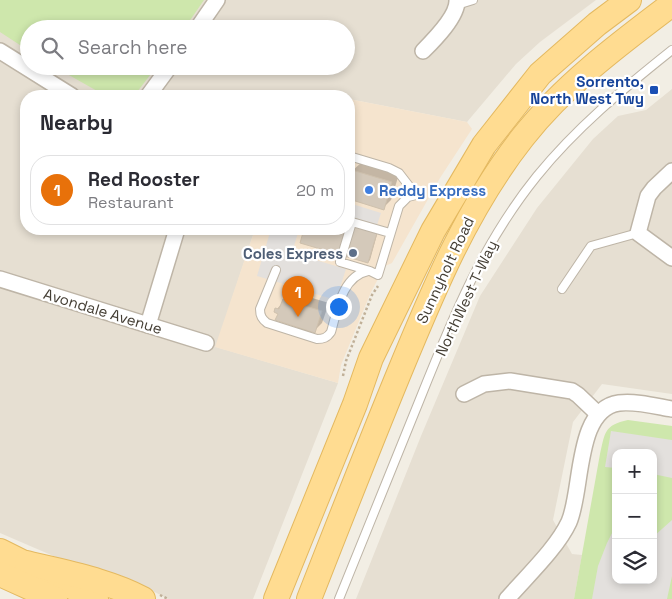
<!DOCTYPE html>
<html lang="en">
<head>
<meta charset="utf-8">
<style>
  :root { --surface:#fff; --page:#f7f7f7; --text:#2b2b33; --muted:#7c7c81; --line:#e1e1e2; --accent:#0b8043 }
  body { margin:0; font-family:"Space Grotesk",sans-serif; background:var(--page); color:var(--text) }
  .controls { position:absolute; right:15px; bottom:15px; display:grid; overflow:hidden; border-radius:10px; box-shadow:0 2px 8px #0003 }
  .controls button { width:45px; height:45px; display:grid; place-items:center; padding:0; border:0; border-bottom:1px solid var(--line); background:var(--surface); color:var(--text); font:25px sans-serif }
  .you { position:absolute; left:338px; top:306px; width:18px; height:18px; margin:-12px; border:4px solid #fff; border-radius:50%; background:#1a73e8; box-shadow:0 0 0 8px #1a73e833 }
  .badge { display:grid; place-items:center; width:32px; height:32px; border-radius:50%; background:var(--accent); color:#fff; font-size:16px; font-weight:700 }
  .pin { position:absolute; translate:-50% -41px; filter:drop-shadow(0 1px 2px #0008) }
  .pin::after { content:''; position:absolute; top:26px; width:18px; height:15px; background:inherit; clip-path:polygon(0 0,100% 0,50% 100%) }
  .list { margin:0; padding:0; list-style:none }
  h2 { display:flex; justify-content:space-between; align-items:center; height:65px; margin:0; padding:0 20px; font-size:21px }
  h2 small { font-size:16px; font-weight:400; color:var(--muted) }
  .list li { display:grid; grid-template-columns:32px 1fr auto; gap:15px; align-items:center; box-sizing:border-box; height:70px; margin:0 10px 10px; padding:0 10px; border:1px solid var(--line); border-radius:20px }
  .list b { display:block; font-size:19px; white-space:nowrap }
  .list p { margin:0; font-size:16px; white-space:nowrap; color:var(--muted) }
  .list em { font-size:16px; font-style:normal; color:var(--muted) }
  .icon { flex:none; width:28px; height:28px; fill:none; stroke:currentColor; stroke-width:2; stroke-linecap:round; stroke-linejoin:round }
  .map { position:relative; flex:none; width:672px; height:599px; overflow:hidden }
  .search { position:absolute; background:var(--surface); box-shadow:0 2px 8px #0003; left:20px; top:20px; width:335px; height:55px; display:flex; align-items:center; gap:12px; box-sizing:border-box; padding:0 18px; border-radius:28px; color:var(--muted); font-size:19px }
  .panel { position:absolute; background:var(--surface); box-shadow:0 2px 8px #0003; left:20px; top:90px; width:335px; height:145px; border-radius:20px }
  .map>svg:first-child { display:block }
  .residential { fill:#e6dfd2; fill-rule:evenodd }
  .commercial { fill:#f5e4ce }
  .green { fill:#cee7ac; fill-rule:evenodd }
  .parking { fill:#e3e0dd }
  .shadow { fill:#0003 }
  .building { fill:#d4c9ba; stroke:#cfc1ad }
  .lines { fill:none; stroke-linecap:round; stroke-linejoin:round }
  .service-casing { stroke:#beb5a7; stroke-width:10 }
  .minor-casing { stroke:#beb5a7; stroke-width:18 }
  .primary-casing { stroke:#e4b960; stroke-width:26 }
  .path { stroke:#c0b098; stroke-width:2.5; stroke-dasharray:2.5 2.5; stroke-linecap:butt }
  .service { stroke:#fff; stroke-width:8 }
  .minor { stroke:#fff; stroke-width:15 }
  .primary { stroke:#ffdc91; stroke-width:24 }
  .transit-dot { fill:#1a4fb4; stroke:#fff; stroke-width:2 }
  .shop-dot { fill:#3f7fe0; stroke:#fff; stroke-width:2 }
  .service-dot { fill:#5c6f8a; stroke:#fff; stroke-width:2 }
  .labels { text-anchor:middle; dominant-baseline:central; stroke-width:4.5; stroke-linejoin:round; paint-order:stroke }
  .transit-label { font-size:15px; font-weight:bold; fill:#164399; stroke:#fff; text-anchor:end }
  .shop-label { font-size:15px; font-weight:bold; fill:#366cbe; stroke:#fff; text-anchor:start }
  .service-label { font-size:15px; font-weight:bold; fill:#4e5e75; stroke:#fff; text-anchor:end }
  .street-label { font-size:15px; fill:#443e34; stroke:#fff }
</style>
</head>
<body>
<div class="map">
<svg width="672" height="599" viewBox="0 0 672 599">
  <rect width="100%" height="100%" fill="#f2eee4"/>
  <g class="residential">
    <path d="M0 0H596L540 42 516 64 467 122 349 99V96H333L302 90 300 96H26V229H255L216 347 338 383 253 599H168L130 579 72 564 0 533ZM29 29H346V66H29Z"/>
    <path d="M672 89V394L602 384 573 422 553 520 572 554 582 555 574 599H356L421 436 480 296 537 208 593 139 618 116 646 110Z"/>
  </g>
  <g class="commercial">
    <path d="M302 90 333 96H300Z"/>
    <path d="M349 99 467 122 472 129 440 178 392 263 385 266 371 292 341 365 338 383 215 347 255 229H349Z"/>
  </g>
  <g class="green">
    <path d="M0 0H204L184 29H29V51L0 32Z"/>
    <path d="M53 66H157L134 96H106Z"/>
    <path d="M628 420 672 426V599H574L600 454C605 433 604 425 628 420ZM616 453H653V580H616Z"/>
  </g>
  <g class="parking">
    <path d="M349 203 381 213 377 225 349 216Z"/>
    <path d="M271 229H299L292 253 346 269 336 300 312 293 309 304 281 296 284 284 257 276Z"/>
    <path d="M611 431 672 440V478L653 474V453H616V468L605 467Z"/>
    <path d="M672 520V576L667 599H592L598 566 607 543 613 531 616 532V580H653V537Z"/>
  </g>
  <g class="shadow">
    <path d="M361 163 399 174 391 200 383 208 349 197V186L353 170Z"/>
    <path d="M305 229H349L378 231 370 260 368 262 301 242Z"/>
    <path d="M292 292 329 303 322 323 314 331 307 329 306 334 295 333 298 326 279 313 277 309Z"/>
  </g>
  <g class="building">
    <path d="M352 170 392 182 384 210 349 199V181Z"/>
    <path d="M349 225 377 233 368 263 300 243 304 229H349Z"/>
    <path d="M283 299 322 311 315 333 275 320 278 314 274 312 275 308 279 309Z"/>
  </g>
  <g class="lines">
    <g class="service-casing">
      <g id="service">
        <path d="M457 5 473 0"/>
        <path d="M349 156 389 168 399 173 416 195 408 197 399 206 378 275 370 271 340 262 352 222 390 233"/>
        <path d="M276 270 260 309C260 316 262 319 267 323L317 339C323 339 327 338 331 332 337 311 342 276 368 271"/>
        <path d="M562 289 591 246 638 233"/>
        <path d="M339 599C366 532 393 466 420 399 452 319 482 244 537 176 576 128 623 89 672 50"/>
      </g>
    </g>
    <g class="minor-casing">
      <g id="minor">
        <path d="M197 29 217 0"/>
        <path d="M0 51 72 96"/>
        <path d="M423 51C434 40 458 16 457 0"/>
        <path d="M148 96 170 66"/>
        <path d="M672 171 654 188 648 196 638 233 672 258"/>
        <path d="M0 279 206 343"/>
        <path d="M148 325 177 229"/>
        <path d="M464 394 484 384 510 381 572 391 578 395 598 414"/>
        <path d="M507 599C526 577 557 548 569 522 583 490 575 409 619 403 636 401 655 406 672 409"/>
      </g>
    </g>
    <g class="primary-casing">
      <g id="primary">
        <path d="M0 551 96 599"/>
        <path d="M27 563C66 573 107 580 143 599"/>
        <path d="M0 574 55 599"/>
        <path d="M276 599 355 404 371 358 433 231 484 145 540 74 597 24 629 0"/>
        <path d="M309 599C338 525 367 451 397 378 432 293 466 209 523 137 564 85 619 44 672 4"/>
      </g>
    </g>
    <g class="path">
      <path d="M343 376 346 361 372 295 378 286"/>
      <path d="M160 595 168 599"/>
    </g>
    <use href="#service" class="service"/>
    <use href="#minor" class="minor"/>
    <use href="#primary" class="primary"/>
  </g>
  <rect class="transit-dot" x="649" y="85" width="10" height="10" rx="2.5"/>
  <circle class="shop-dot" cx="369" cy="190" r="5"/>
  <circle class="service-dot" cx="353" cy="253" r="5"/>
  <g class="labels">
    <g class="transit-label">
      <text x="644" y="81">Sorrento,<tspan x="644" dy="17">North West Twy</tspan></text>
    </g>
    <g class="shop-label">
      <text x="379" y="190">Reddy Express</text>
    </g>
    <g class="service-label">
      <text x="343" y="253">Coles Express</text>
    </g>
    <g class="street-label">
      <text transform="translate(445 270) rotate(-65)">Sunnyholt Road</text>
      <text transform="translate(466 298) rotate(-65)">NorthWest T-Way</text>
      <text transform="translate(103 311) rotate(17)">Avondale Avenue</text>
    </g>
  </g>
</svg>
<div class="controls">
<button>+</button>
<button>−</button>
<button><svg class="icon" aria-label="layers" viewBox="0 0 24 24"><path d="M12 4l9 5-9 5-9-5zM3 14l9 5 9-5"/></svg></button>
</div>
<div class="you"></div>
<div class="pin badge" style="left:298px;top:317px;background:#e8710a">1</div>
<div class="search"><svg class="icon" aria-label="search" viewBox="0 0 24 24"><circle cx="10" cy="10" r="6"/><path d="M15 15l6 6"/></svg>Search here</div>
<section class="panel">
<h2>Nearby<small></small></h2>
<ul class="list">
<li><span class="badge" style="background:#e8710a">1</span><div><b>Red Rooster</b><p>Restaurant</p></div><em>20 m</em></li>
</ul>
</section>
</div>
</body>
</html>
